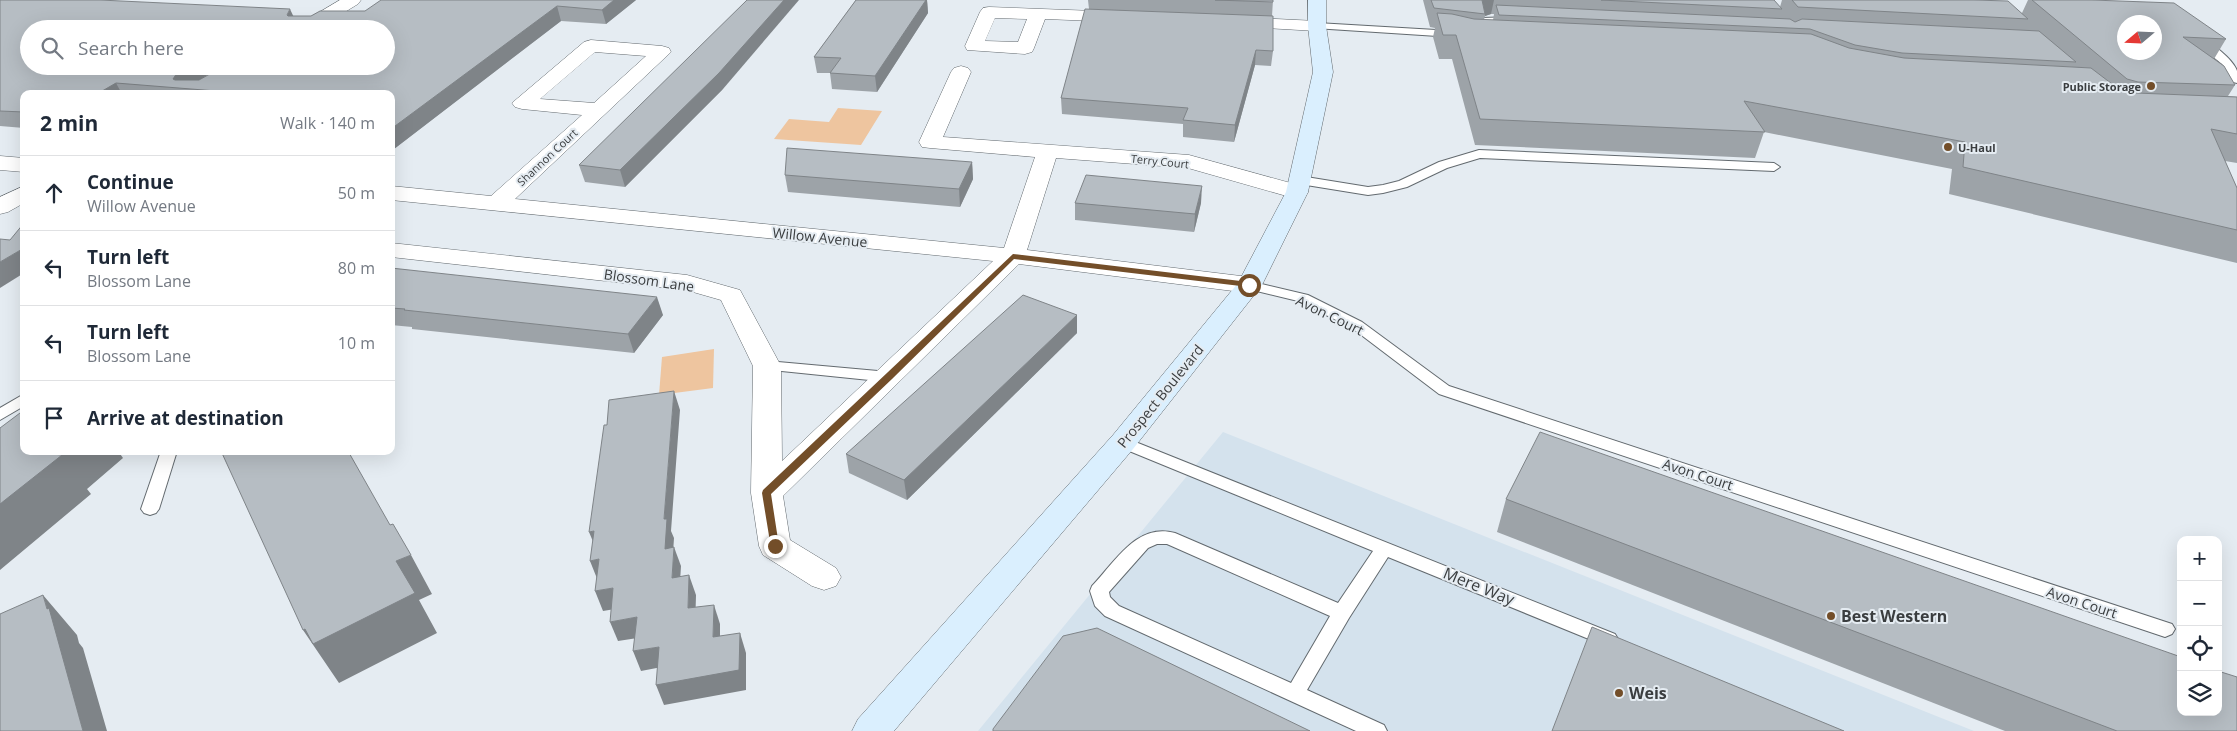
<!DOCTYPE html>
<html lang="en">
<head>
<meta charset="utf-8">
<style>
  :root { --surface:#fff; --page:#f2f2f3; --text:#1f2937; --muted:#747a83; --line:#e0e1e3 }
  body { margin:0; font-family:"Open Sans",sans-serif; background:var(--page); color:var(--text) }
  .controls { position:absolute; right:15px; bottom:15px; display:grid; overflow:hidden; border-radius:10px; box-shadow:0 5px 20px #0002 }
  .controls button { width:45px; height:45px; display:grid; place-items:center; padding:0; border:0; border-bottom:1px solid var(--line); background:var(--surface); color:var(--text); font:25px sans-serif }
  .compass { position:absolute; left:2117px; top:15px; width:45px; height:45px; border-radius:50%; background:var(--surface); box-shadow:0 5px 20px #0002; rotate:251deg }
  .stop { position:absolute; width:15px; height:15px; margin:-11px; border:4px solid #734e29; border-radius:50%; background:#fff }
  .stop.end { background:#734e29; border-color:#fff; box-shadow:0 1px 5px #0008 }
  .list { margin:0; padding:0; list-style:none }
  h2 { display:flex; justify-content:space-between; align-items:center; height:65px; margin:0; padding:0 20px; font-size:21px }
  h2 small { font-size:16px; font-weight:400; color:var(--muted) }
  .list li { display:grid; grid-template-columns:32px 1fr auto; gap:15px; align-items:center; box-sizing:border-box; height:75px; padding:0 20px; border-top:1px solid var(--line) }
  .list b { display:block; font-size:19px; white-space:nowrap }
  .list p { margin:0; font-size:16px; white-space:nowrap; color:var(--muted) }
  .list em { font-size:16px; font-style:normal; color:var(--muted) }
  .icon { flex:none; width:28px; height:28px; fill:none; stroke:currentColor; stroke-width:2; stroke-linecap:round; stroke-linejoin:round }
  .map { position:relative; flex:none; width:2237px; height:731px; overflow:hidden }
  .search { position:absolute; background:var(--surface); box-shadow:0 5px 20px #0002; left:20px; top:20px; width:375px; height:55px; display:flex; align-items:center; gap:12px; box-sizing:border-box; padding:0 18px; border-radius:28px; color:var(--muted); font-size:19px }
  .panel { position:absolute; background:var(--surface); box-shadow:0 5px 20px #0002; left:20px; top:90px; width:375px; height:365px; border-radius:10px }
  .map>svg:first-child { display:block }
  .built { fill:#d4e2ed }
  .green { fill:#eec59f }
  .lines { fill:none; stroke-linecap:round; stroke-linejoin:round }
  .lane-casing { stroke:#636a6f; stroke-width:2 }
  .street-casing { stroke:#636a6f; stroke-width:1 }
  .secondary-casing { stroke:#636a6f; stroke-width:1 }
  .lane { fill:#fff; fill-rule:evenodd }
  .street { fill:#fff; fill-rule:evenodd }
  .secondary { fill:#daeffe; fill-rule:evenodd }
  .wall { fill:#9da3a8; fill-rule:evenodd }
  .shaded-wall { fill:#7f8488 }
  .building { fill:#b6bdc3; stroke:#7f8488; fill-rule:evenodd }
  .route { fill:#734e29 }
  .poi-dot { fill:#734e29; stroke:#e5ecf2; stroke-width:2 }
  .labels { text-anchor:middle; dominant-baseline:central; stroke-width:4; stroke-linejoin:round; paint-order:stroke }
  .far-poi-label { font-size:11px; font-weight:bold; fill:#3a3d3f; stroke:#e5ecf2; text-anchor:end }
  .far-street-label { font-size:11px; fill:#3a3d3f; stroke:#e5ecf2 }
  .street-label { font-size:14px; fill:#3a3d3f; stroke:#e5ecf2 }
  .near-street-label { font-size:16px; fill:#3a3d3f; stroke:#e5ecf2 }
  .near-poi-label { font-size:16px; font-weight:bold; fill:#3a3d3f; stroke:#e5ecf2; text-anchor:start }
</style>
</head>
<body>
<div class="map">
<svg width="2237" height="731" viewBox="0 0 2237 731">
  <rect width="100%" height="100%" fill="#e5ecf2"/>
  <path class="built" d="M1223 432 1974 731H978Z"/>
  <g class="green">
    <path d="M838 108 882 111 861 145 774 139 789 119 829 122Z"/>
    <path d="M714 349 713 388 659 395 662 357Z"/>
  </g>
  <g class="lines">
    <g class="lane-casing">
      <g id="lane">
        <path d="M1514 17 1519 20 1517 22 1491 23 1495 39 1490 42 1486 41 1480 20 1482 18Z"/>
        <path d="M1317 23 1453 31 1458 34 1453 37 1314 28V24Z"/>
        <path d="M2200 38C2210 41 2234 60 2237 71 2237 74 2237 80 2237 83L2233 82 2222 64 2196 43V39Z"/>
        <path d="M1479 150 1774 163 1780 167 1774 171 1480 158 1447 168 1407 187 1383 193 1368 195 1300 184 1294 180 1300 176 1368 187 1383 185 1399 181 1439 162Z"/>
        <path d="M1249 281 1308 295 1362 322 1449 386 2172 624 2175 629 2172 634 2165 637 1439 394 1352 328 1298 301 1244 288 1242 285Z"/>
        <path d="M767 361 889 372 894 374 897 377 894 380 889 382 762 369 759 366 762 363Z"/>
        <path d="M24 394V406L0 420V408Z"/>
        <path d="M1123 437 1615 634 1618 639 1615 644 1608 647 1601 644 1388 557 1349 618 1307 690 1384 725 1387 731H1356L1105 616 1095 606 1090 591 1092 586C1115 562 1137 522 1175 533L1338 603 1373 551 1117 446 1115 442 1117 438ZM1157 544H1167L1330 616 1291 683 1119 606 1110 597 1109 592 1148 548Z"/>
        <path d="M161 451H177L159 509 156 513 150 515 144 513 141 509Z"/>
      </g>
    </g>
    <g class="street-casing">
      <g id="street">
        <path d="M340 0H361L358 4 317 29H295L298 25Z"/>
        <path d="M989 7 1121 12 1127 13 1130 17 1127 21 1121 22 1045 19 1034 48 1032 52 1025 54 967 50 965 46 980 12 983 8ZM995 18 1027 19 1018 42 985 41Z"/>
        <path d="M1236 17 1317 21 1323 22 1326 26 1323 30 1317 31 1230 26 1227 22 1230 18Z"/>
        <path d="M591 40 662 46 669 48 671 52 515 199 1004 248 1035 157 930 148 922 147 919 142 951 72 954 68 961 66 968 68 971 72 943 137 1189 155 1305 187 1308 192 1305 197 1297 199 1188 168 1056 158 1027 250 1249 277 1258 280 1262 285 1258 290 1249 293 1019 264 783 496 790 540 836 568 841 577 836 586 824 590 812 586 763 555 759 546 751 493 753 366 721 300 686 290 391 257V243L687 275 740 290 781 366 782 461 993 261 391 200V186L491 196 582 115 522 109 515 107 512 103 584 42ZM595 52 646 56 594 103 540 99Z"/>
        <path d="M0 156 24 158V172L0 170Z"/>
        <path d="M24 186V203L8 212 0 214V197Z"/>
      </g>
    </g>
    <g class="secondary-casing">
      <path id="secondary" d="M1308 0H1326V26L1333 72 1308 192 1262 285 1133 449 894 731H852L858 719 1113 435 1238 283 1286 192 1313 72 1308 26Z"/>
    </g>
    <use href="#lane" class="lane"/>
    <use href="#street" class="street"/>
    <use href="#secondary" class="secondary"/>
  </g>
  <g class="wall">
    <path d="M0 0 294 16H311L365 11 636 0 606 24 561 21 394 149 391 148V94H24V128L0 126ZM386 29 199 80H198L222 66H29Z"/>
    <path d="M856 0H927L928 13 877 92 832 89 830 73H817L814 57Z"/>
    <path d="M1088 0H1273L1272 16 1273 51 1271 66 1255 65 1234 142 1183 137V124L1062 114 1061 98 1089 9Z"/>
    <path d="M1423 0H1601L1780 7 1782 0H1974L2022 13 2028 0H2092L2226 39 2214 59 2235 85 2228 96 2237 97V163L2225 161 2237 188V263L1949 194 1952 169 1764 132 1755 158 1475 145 1452 59H1439L1433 37 1435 28 1430 27ZM1491 14H1494L1493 20H1484L1485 16Z"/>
    <path d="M723 89 625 187 585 182 579 165Z"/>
    <path d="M972 162 973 179 960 207 788 192 785 175Z"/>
    <path d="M1075 203H1201L1194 232 1075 220Z"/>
    <path d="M391 268 663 315 634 353 412 329V327L391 325Z"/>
    <path d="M1077 315V333L907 500 849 473 846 454Z"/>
    <path d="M1506 499 2237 731H2005L1497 532Z"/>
  </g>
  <g class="shaded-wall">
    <path d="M614 0H636L606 24 602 10Z"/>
    <path d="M784 0H799L723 89 625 187 620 170Z"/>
    <path d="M926 0H927L928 13 877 92 875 76Z"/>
    <path d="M1482 0H1494L1491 14 1485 16V14Z"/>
    <path d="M557 6 561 21 394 149 391 143V129Z"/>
    <path d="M290 9 297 24 287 15Z"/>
    <path d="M1256 50 1255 65 1234 142 1235 125Z"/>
    <path d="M189 66H222L185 89 173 79 177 73Z"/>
    <path d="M116 83 122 94H97Z"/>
    <path d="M972 162 973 179 960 207 959 189Z"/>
    <path d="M1202 186 1201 203 1194 232 1195 214Z"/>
    <path d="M24 248V273L0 288V262Z"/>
    <path d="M657 297 663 315 634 353 628 334Z"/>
    <path d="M1077 315V333L907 500 904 480Z"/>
    <path d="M674 391 680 410 671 531 674 538 672 568 665 549 664 519Z"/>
    <path d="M55 451H118L123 458 87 489 91 494 0 570V504Z"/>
    <path d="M594 531 597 551 589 532Z"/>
    <path d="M674 547 681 566 679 598 672 578Z"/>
    <path d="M411 555 432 594 419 600 437 633 339 683 303 630 396 561Z"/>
    <path d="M599 559 598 581 590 561Z"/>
    <path d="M689 575 696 595 695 628 688 608Z"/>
    <path d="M613 588 621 608 603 611 595 591Z"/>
    <path d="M43 595 77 635 79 643 83 648 107 731H83Z"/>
    <path d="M714 605 720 624V657L713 637Z"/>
    <path d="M637 617 644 637 618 641 610 622Z"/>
    <path d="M740 633 746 653V690L664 705 656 685Z"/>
    <path d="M659 647 667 666 641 671 633 651Z"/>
  </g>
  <g class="building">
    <path d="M0 0H100L290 9 287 15 288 16H311L320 11H365L381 0H614L602 10 557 6 391 129V94H211L216 91 116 83 97 94H24V112L0 111ZM29 29H386V66H224L199 80H175L173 79 177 73 189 66H29Z"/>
    <path d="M747 0H784L719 73 620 170 579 165Z"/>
    <path d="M856 0H926L875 76 830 73 841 58 814 57Z"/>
    <path d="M1215 0H1273V2Z"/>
    <path d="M1431 0H1482L1485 14 1434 8Z"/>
    <path d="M1601 0H1774L1782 9Z"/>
    <path d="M1792 0H1974L2008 1 2028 19 1798 7Z"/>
    <path d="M2032 0H2092L2174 3 2226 39 2183 37 2224 66 2235 85 2138 82 2127 79ZM2124 22H2154V52H2124Z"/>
    <path d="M1496 5 1790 19 1795 22 1802 19 2039 31 2076 62 1902 53 1855 45 1810 29 1499 15Z"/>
    <path d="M1085 9 1273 16V51L1256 50 1235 125 1183 120 1188 108 1061 98Z"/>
    <path d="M1437 13 1452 14 1474 19 1811 34 1849 48 1904 58 2091 68 2116 87 2136 93 2237 97V134L2211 129 2237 188V230L1963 167 1965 142 1744 101 1765 132 1480 119 1456 35H1443Z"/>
    <path d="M787 148 972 162 959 189 785 175Z"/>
    <path d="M1086 175 1202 186 1195 214 1075 203Z"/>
    <path d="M24 223V248L0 262V239L10 240Z"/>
    <path d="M391 268 657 297 628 334 404 310 405 309 391 308Z"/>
    <path d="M1023 295 1077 315 904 480 846 454Z"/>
    <path d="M674 391 664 519H667L665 549 674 547 672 578 689 575 688 608 714 605 713 637 740 633 739 670 656 685 659 647 633 651 637 617 610 622 613 588 595 591 599 559 590 561 594 531 589 532 604 425H607L609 400Z"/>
    <path d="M24 410V451H55L52 454 62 455 0 504V428Z"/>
    <path d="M1540 432 2181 657V712H2218V671L2237 677V731H2117L1506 499Z"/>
    <path d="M221 451H348L390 525 393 524 411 555 396 561 415 593 313 644 305 629 303 630Z"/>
    <path d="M43 595 47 609 49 608 83 731H0V614Z"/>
    <path d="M1592 627 1844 731H1552Z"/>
    <path d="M1097 628 1310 731H993V729L1063 636Z"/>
  </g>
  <path class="route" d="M1013 254 1249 282 1252 285 1249 287 1014 259 892 379 771 494 779 546 778 548H771L762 493 763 490Z"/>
  <g class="poi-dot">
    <circle cx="2151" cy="86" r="5"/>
    <circle cx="1948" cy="147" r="5"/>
    <circle cx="1831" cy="616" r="5"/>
    <circle cx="1619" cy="693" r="5"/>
  </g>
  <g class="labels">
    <g class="far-poi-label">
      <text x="2141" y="86">Public Storage</text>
      <text x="1958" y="147" text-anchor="start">U-Haul</text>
    </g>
    <g class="far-street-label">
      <text transform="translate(547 157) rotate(-43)">Shannon Court</text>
      <text transform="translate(1160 161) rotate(6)">Terry Court</text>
    </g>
    <g class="street-label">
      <text transform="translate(820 237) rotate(6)">Willow Avenue</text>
      <text transform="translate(649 280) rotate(8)">Blossom Lane</text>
      <text transform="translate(1330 315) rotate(26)">Avon Court</text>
      <text transform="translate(1160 396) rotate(-51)">Prospect Boulevard</text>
      <text transform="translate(1698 474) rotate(18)">Avon Court</text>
      <text transform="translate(2082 602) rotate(18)">Avon Court</text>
    </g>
    <g class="near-street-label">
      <text transform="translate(1479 586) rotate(22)">Mere Way</text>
    </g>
    <g class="near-poi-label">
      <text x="1841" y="616">Best Western</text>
      <text x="1629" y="693">Weis</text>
    </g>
  </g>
</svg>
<div class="controls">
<button>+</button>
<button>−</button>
<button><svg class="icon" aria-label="locate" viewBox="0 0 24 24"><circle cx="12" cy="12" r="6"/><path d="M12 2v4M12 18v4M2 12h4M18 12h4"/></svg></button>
<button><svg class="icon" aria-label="layers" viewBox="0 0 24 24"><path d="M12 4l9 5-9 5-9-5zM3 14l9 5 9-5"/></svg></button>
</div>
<svg class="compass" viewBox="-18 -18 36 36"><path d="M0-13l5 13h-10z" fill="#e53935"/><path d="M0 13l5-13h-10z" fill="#747a83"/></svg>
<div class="stop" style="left:1249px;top:285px"></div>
<div class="stop end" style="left:775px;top:546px"></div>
<div class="search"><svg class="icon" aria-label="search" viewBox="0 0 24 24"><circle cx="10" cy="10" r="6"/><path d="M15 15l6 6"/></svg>Search here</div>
<section class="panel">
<h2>2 min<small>Walk · 140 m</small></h2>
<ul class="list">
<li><svg class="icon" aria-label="ahead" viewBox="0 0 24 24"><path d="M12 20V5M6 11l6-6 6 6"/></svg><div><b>Continue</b><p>Willow Avenue</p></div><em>50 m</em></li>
<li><svg class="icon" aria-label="left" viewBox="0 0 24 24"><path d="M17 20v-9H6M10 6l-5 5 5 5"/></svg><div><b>Turn left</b><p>Blossom Lane</p></div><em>80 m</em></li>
<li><svg class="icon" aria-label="left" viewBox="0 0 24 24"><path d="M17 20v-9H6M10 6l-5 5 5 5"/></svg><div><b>Turn left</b><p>Blossom Lane</p></div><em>10 m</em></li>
<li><svg class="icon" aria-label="arrive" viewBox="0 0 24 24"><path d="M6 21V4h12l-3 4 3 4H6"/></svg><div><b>Arrive at destination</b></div></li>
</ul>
</section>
</div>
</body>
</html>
